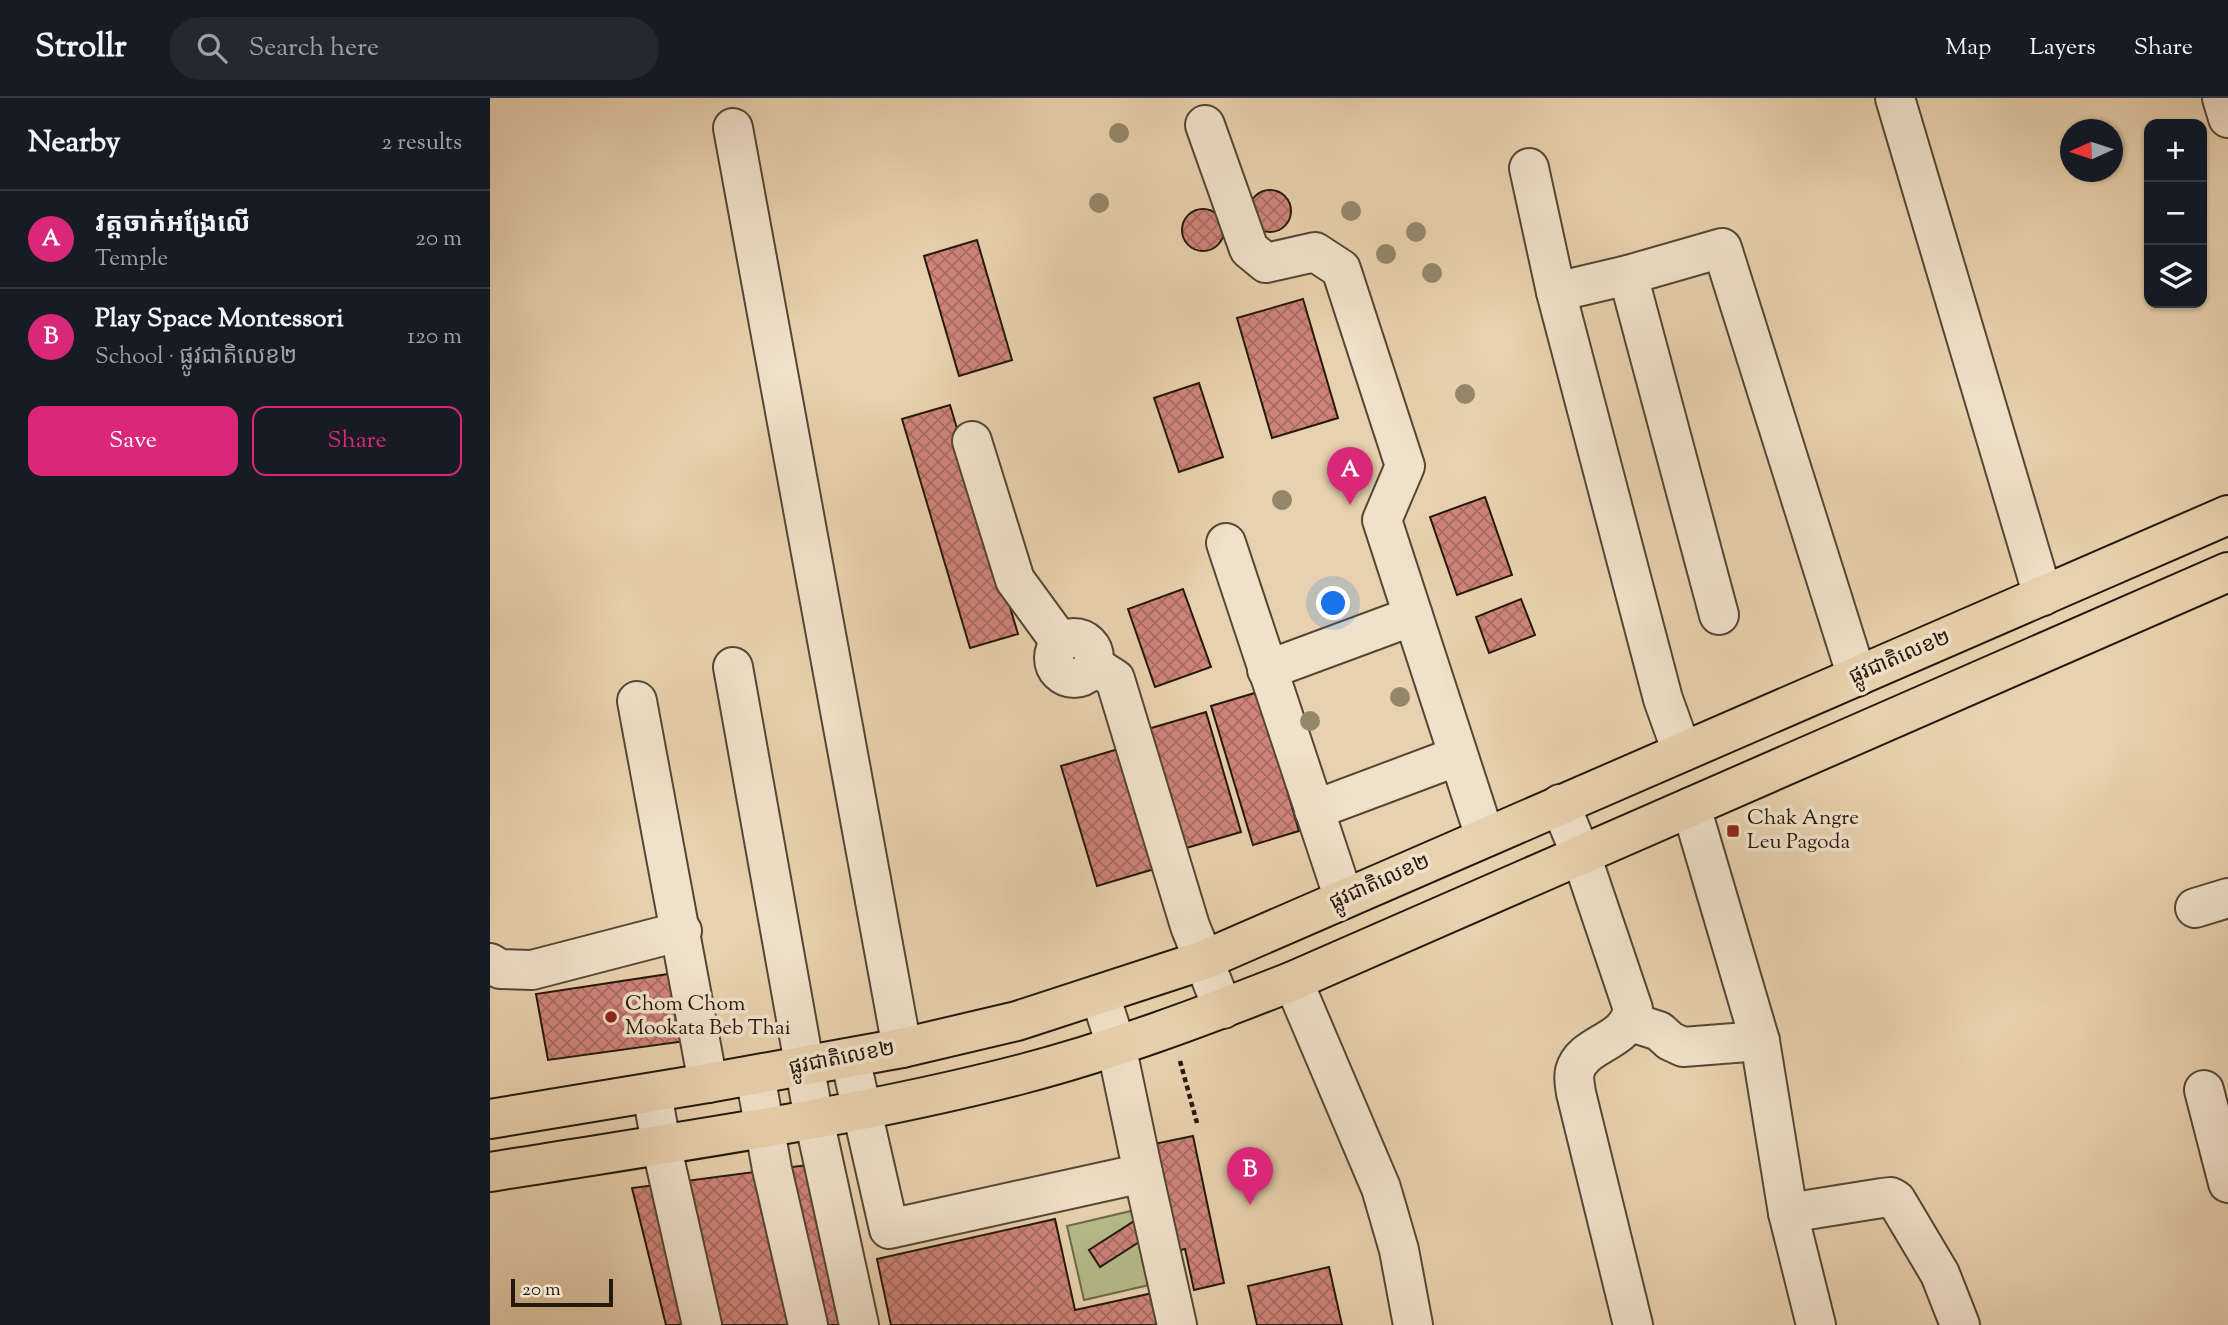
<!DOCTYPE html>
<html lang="en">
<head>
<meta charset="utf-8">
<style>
  :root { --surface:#171b24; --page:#242831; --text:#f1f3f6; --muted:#9ea1a6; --line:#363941; --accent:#db2777 }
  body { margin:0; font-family:"Sorts Mill Goudy","Noto Sans Khmer",serif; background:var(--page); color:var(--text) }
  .controls { position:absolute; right:21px; top:21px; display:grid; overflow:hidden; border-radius:14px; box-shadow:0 2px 5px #0004 }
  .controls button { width:63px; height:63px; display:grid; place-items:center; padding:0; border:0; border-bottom:2px solid var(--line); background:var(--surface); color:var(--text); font:35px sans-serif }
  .compass { position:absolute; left:1570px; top:21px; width:63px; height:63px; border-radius:50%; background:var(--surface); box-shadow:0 2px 5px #0004; rotate:267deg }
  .scale { position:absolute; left:21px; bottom:18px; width:102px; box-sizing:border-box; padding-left:7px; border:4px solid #24190c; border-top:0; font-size:19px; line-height:24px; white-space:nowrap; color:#24190c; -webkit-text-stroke:5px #f0e1ca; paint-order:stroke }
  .you { position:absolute; left:844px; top:506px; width:24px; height:24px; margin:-18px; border:5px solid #fff; border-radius:50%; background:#1a73e8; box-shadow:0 0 0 10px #1a73e833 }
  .badge { display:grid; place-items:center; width:46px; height:46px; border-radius:50%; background:var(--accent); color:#fff; font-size:23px; font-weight:700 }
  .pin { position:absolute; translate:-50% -58px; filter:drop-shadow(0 2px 4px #0008) }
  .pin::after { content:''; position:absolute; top:37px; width:24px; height:21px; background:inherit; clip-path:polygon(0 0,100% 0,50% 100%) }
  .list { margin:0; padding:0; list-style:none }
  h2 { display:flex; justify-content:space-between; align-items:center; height:91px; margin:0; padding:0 28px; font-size:30px }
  h2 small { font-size:23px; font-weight:400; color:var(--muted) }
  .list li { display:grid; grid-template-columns:46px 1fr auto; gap:21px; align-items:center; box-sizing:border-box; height:98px; padding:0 28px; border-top:2px solid var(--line) }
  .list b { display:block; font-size:26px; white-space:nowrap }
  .list p { margin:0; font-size:23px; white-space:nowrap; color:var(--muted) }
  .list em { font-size:23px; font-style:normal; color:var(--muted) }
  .actions { display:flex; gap:14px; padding:21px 28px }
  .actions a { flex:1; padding:16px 0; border:2px solid var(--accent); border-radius:14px; text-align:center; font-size:24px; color:var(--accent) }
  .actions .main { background:var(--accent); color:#fff }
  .icon { flex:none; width:38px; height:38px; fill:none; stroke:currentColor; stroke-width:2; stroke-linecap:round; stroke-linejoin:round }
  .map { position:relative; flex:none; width:1738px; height:1227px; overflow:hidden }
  header { display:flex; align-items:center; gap:42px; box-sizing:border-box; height:98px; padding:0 35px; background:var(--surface); border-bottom:2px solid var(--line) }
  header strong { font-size:33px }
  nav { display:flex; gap:38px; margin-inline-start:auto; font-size:24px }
  .search { width:490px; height:63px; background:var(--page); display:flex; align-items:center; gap:18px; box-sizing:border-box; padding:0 24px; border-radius:38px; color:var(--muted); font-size:26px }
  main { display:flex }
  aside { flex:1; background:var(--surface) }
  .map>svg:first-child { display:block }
  .green { fill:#b6bb8a; stroke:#6d6a4b; stroke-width:2 }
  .building { fill:url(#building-cross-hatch); stroke:#24190c; stroke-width:2 }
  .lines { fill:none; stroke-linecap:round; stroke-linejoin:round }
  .minor-casing { stroke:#554734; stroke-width:42 }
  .major-casing { stroke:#24190c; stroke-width:42 }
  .path { stroke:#24190c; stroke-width:4.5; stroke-dasharray:5 3.5; stroke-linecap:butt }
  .minor { stroke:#f0e1ca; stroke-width:38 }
  .major { stroke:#e8d1ae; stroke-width:38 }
  .tree { fill:#94876a }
  .poi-dot { fill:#8f2418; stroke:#f0e1ca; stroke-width:2.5 }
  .labels { text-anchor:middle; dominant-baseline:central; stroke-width:7; stroke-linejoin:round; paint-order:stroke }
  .street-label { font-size:21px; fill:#24190c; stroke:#f0e1ca }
  .poi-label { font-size:21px; fill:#24190c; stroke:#f0e1ca; text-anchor:start }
</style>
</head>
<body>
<header>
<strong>Strollr</strong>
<div class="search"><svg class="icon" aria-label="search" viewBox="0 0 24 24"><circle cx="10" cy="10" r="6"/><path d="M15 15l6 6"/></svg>Search here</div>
<nav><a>Map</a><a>Layers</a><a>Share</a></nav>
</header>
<main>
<aside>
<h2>Nearby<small>2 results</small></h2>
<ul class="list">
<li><span class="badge">A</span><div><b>វត្តចាក់អង្រែលើ</b><p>Temple</p></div><em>20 m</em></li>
<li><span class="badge">B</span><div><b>Play Space Montessori</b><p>School · ផ្លូវជាតិលេខ២</p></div><em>120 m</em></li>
</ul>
<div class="actions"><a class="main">Save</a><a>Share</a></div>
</aside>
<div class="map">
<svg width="1738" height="1227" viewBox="0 0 1738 1227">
  <defs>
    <pattern id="building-cross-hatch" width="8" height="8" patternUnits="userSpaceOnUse" patternTransform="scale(1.75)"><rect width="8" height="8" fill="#cf847a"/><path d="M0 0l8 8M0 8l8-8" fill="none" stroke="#a86b62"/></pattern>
  </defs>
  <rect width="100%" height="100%" fill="#e8d1ae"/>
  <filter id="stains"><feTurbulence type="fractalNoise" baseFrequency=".00286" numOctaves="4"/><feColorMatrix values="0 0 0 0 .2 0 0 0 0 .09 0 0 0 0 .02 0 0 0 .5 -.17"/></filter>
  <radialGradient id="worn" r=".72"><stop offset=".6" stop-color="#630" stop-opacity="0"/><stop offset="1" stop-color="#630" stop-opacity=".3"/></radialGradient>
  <path class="green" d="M641 1113 659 1143 668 1185 594 1202 577 1128Z"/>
  <g class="building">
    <circle cx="780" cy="113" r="21"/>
    <circle cx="713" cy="132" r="21"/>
    <path d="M487 142 522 262 469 278 434 158Z"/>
    <path d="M813 201 848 320 782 340 747 220Z"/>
    <path d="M709 285 733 359 689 374 664 300Z"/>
    <path d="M460 307 528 536 480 550 412 321Z"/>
    <path d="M995 399 1022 477 967 497 940 419Z"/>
    <path d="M693 491 721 569 665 589 638 511Z"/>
    <path d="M1031 501 1045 537 999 555 986 519Z"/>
    <path d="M768 594 809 733 763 747 721 608Z"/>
    <path d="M716 614 751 734 686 753 651 633Z"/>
    <path d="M635 649 671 769 607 788 571 668Z"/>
    <path d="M185 875 196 943 58 962 46 896Z"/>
    <path d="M703 1038 734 1185 704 1192 695 1151 686 1153 664 1046Z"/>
    <path d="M317 1067 353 1227H176L142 1090Z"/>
    <path d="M649 1120 660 1137 610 1169 599 1152Z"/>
    <path d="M565 1121 585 1212 672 1193 680 1227H401L387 1161Z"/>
    <path d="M839 1169 852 1227H767L758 1188Z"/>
  </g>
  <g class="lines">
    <g class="minor-casing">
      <g id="minor">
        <path d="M1405 0 1553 498"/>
        <path d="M1732 0 1738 20"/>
        <path d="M715 27 759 151 776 165 825 154 851 171 915 368 892 422 995 739"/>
        <path d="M243 30 412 950"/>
        <path d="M1039 70 1066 194 1138 177 1232 150 1367 579"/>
        <path d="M1138 177 1229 517"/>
        <path d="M1066 194 1173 601 1192 654"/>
        <path d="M482 343 525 482 571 545"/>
        <path d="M736 445 854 801"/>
        <circle cx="584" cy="560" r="20"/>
        <path d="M603 567 625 581 700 828 733 911"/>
        <path d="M243 569 324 1021 369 1227"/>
        <path d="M777 572 923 518"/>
        <path d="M147 603 218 985"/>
        <path d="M1070 706 1091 757 1143 911C1137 946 1093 944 1085 973 1083 980 1085 987 1086 995L1143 1227"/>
        <path d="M1201 709 1270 943 1298 1115 1326 1227"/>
        <path d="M824 712 968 658"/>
        <path d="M1705 810 1738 800"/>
        <path d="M0 865 10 871 42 872 192 833"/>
        <path d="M803 883 891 1090 909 1152 923 1227"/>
        <path d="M1141 924 1169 933 1180 943 1193 949 1270 943"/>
        <path d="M360 960 399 1131 653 1075 626 947 610 897"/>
        <path d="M265 977 282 1071 318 1227"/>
        <path d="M1714 992 1738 1085"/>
        <path d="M162 995 171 1046 212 1227"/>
        <path d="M653 1075 687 1227"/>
        <path d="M1298 1115 1392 1100 1401 1099 1406 1102 1450 1176 1470 1227"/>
      </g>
    </g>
    <g class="major-casing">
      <g id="major">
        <path d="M0 1021 218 985 412 950 527 923 714 862 1738 417"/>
        <path d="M0 1074C178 1045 358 1021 532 976 624 952 714 918 803 883L1738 474"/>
      </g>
    </g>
    <path class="path" d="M690 963 707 1025"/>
    <use href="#minor" class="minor"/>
    <use href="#major" class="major"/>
  </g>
  <g class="tree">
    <circle cx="629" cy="35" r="10"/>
    <circle cx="609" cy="105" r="10"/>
    <circle cx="861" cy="113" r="10"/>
    <circle cx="926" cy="134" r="10"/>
    <circle cx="896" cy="156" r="10"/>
    <circle cx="942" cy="175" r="10"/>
    <circle cx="975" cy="296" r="10"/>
    <circle cx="871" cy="366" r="10"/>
    <circle cx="792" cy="402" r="10"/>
    <circle cx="910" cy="599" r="10"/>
    <circle cx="820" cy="623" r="10"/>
  </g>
  <g class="poi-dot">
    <rect x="1236" y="726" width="14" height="14" rx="3.5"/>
    <circle cx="121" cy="919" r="7"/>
  </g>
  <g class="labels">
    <g class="street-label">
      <text transform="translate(1410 560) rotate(-23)">ផ្លូវជាតិលេខ២</text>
      <text transform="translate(890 785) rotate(-24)">ផ្លូវជាតិលេខ២</text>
      <text transform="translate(352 961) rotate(-11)">ផ្លូវជាតិលេខ២</text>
    </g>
    <g class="poi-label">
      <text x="1257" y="721">Chak Angre<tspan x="1257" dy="24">Leu Pagoda</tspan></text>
      <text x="135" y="907">Chom Chom<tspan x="135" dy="24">Mookata Beb Thai</tspan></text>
    </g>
  </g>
  <rect width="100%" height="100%" filter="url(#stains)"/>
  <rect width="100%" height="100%" fill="url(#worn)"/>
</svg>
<div class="controls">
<button>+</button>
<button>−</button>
<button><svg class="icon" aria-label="layers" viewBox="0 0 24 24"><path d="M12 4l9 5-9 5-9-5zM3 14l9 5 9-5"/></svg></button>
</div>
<svg class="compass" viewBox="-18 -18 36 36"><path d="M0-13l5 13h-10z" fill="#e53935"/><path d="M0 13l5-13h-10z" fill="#9ea1a6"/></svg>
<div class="scale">20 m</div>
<div class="you"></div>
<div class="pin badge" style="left:860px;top:407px">A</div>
<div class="pin badge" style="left:760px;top:1107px">B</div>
</div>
</main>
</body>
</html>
